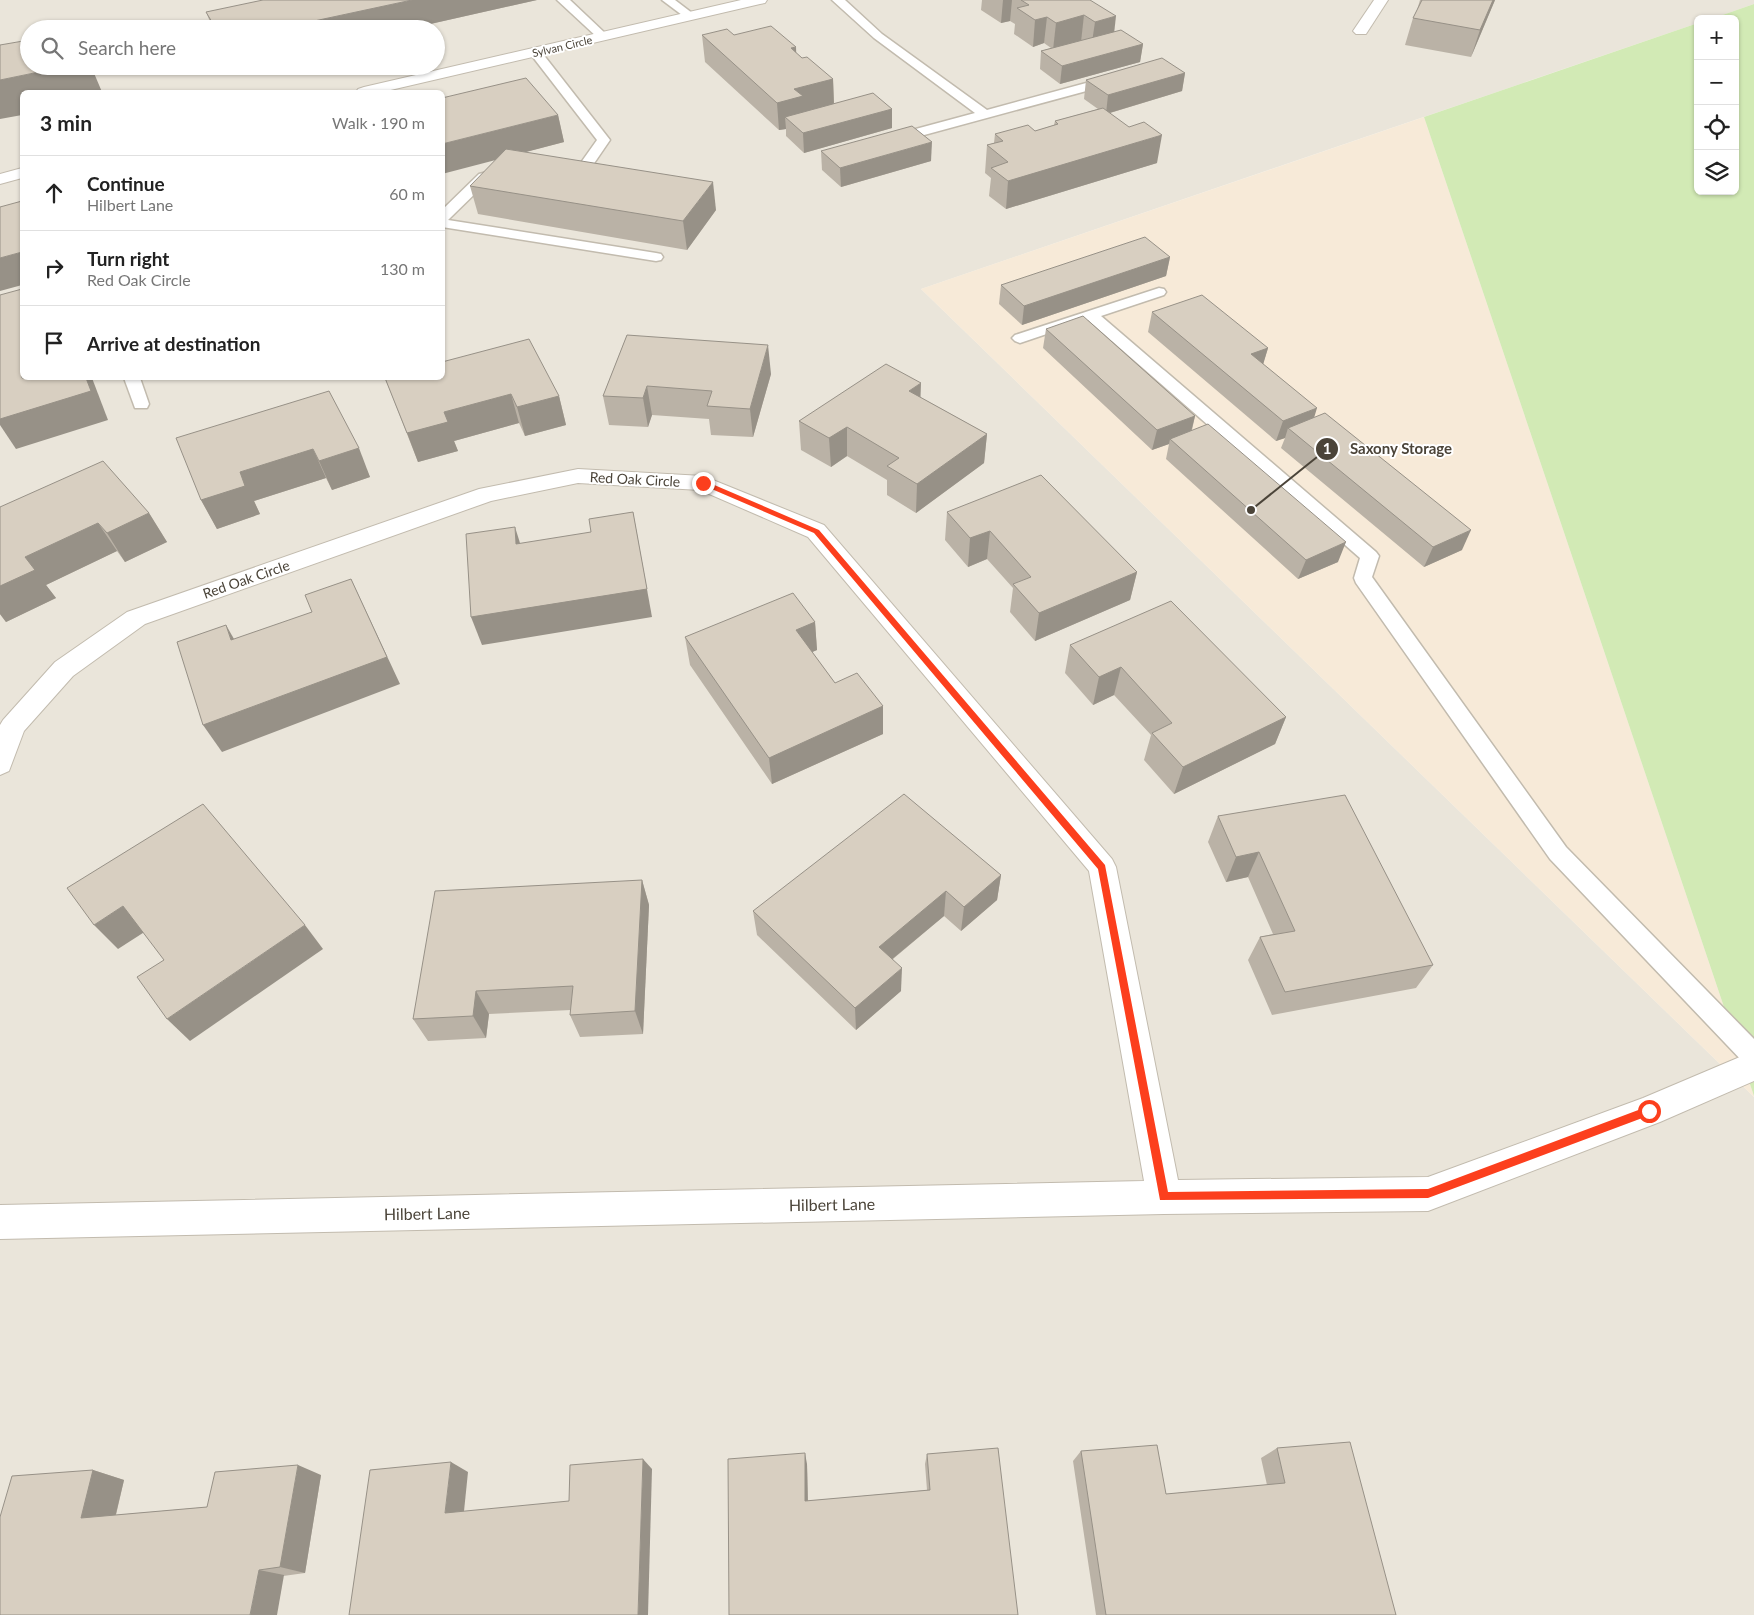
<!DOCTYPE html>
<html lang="en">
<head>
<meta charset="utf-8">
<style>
  :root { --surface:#fff; --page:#f2f2f2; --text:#222; --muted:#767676; --line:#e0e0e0 }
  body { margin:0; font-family:Lato,sans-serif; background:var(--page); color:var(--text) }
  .controls { position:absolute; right:15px; top:15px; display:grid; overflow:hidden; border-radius:8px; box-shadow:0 1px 4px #0004 }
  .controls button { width:45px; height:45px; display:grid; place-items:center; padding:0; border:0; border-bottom:1px solid var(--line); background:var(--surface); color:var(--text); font:25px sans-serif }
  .stop { position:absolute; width:15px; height:15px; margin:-11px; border:4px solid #fc3f1d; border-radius:50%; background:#fff }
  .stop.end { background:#fc3f1d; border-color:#fff; box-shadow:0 1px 5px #0008 }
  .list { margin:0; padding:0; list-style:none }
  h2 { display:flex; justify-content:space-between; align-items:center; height:65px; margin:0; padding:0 20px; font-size:21px }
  h2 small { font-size:16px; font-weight:400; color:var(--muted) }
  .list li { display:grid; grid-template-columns:32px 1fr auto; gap:15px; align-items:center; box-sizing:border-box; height:75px; padding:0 20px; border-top:1px solid var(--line) }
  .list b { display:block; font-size:19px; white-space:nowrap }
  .list p { margin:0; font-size:16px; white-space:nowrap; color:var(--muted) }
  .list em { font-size:16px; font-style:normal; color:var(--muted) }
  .icon { flex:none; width:28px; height:28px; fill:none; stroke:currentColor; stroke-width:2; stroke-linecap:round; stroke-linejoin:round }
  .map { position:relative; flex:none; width:1754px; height:1615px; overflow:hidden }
  .search { position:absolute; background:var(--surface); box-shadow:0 1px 4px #0004; left:20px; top:20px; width:425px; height:55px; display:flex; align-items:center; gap:12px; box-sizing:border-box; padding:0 18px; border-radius:28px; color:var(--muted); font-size:19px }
  .panel { position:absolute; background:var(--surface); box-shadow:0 1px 4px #0004; left:20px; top:90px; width:425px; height:290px; border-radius:8px }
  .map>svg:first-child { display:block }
  .residential { fill:#eae5da; fill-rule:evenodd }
  .commercial { fill:#f7ead8 }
  .green { fill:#d2eab5 }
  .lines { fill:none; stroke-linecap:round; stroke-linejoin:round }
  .service-casing { stroke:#c2bbae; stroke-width:3 }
  .minor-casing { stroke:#c2bbae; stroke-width:2 }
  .service { fill:#fff; fill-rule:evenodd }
  .minor { fill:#fff; fill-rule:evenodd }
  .wall { fill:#bab2a6 }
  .shaded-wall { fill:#979187 }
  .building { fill:#d8cfc1; stroke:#979187 }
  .route { fill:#fc3f1d }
  .labels { text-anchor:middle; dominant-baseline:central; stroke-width:4; stroke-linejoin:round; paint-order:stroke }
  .far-street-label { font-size:11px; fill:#4b4439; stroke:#fff }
  .street-label { font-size:14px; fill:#4b4439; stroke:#fff }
  .near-street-label { font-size:16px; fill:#4b4439; stroke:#fff }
  .leader { fill:none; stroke:#4b4439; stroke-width:2 }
  .callout-dot { fill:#4b4439; stroke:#fff; stroke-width:2 }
  .mark-label { font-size:15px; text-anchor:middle; font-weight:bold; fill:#fff }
  .callout-label { font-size:15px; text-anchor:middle; font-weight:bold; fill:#4b4439; stroke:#fff; stroke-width:4; stroke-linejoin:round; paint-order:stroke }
</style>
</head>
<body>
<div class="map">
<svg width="1754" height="1615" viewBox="0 0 1754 1615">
  <rect width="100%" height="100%" fill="#f6f3ec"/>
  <path class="residential" d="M0 0H1754V4L1711 19H1698V23L921 289 1754 1097V1615H0ZM29 29H436V66H29ZM22 92H442V378H22Z"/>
  <path class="commercial" d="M1424 117 1754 1096V1097L921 289Z"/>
  <path class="green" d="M1754 4V1096L1424 117 1698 23V191H1735V19H1711Z"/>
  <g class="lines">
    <g class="service-casing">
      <g id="service">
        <path d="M557 0H570L606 34 608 36 606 38H598Z"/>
        <path d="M662 0H675L696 16 690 19 686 18Z"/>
        <path d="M832 0H845L882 34 987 110 1112 76 1118 80 1116 83 891 144 886 143 885 140 886 137 975 113 874 38Z"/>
        <path d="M535 48 539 49 610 140 584 178H567L560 174 567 170 575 171 597 140 529 52Z"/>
        <path d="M495 170 502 174 500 177 489 180 448 220 656 253 661 254 663 257 661 260 656 261 442 227V210L479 174Z"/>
        <path d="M1159 288 1164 289 1166 292 1164 295 1101 316 1376 552 1379 556 1372 577 1566 847 1754 1039V1067L1745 1064 1550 859 1356 583 1354 578 1360 558 1088 320 1020 343 1015 341 1012 338 1015 335Z"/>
        <path d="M124 378H140L149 404 147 408H135Z"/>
      </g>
    </g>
    <g class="minor-casing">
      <g id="minor">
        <path d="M741 0H767L765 3 760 4 382 92H356L358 89 364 87Z"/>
        <path d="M1374 0H1388L1366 34H1356L1353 31Z"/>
        <path d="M22 168V178L0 184V174Z"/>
        <path d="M578 469 703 476 824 525 1112 859 1116 867 1178 1180 1428 1177 1643 1098 1754 1051V1081L1660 1122 1428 1211 1164 1214 0 1239V1205L1144 1181 1089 871 808 537 700 490 578 483 491 501 145 624 73 676 24 731 9 771 0 775V725L3 720 55 662 127 612 479 489Z"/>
      </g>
    </g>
    <use href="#service" class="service"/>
    <use href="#minor" class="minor"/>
  </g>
  <g class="wall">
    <path d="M537 0 408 29H213L206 12Z"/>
    <path d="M982 0H1090L1114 31 1143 44 1140 62 1060 84 1040 69 1041 51 1051 48 1044 43 1033 47 1014 34 1015 24 1010 21 1001 23 981 10Z"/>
    <path d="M1420 0H1495L1471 57 1405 45 1413 18 1417 10Z"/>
    <path d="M702 35H734L796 53 802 58 833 79 834 104 892 109V128L804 153 786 136V129L779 130 705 62Z"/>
    <path d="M1185 73 1182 91 1110 113 1157 163 1006 209 989 196 991 178 985 173 987 145 994 143 995 134 1035 131 1054 125 1055 121 1098 109 1084 99 1086 80Z"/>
    <path d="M558 115 564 142 525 152 716 210 687 250 478 214 470 186Z"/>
    <path d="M821 151 931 161 841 187 822 170Z"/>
    <path d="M1170 257 1166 276 1022 325 999 304 1001 285Z"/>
    <path d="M1152 312 1268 348 1263 364 1314 418 1462 550 1424 567 1281 448 1285 438 1276 441 1148 332Z"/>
    <path d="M1046 329 1195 416 1192 430 1338 562 1298 579 1166 459 1169 444 1152 450 1043 348Z"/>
    <path d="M627 335 771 374 753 437 711 435 709 419 652 415 648 427 609 425 603 396Z"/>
    <path d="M385 378 559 396 566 425 525 436 519 423 454 441 458 451 418 462Z"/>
    <path d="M329 391 370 477 332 490 326 478 254 501 260 514 217 529 201 500Z"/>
    <path d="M920 397 987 434 984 463 916 513 887 495V480L847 456 831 467 801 450 799 421Z"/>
    <path d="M0 507 149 513 167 542 125 562 117 551 46 585 56 598 6 622 0 614Z"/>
    <path d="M947 512 1137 572 1130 600 1035 641 1010 612 1013 588 987 559 968 567 945 540Z"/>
    <path d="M815 622 817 650 812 652 835 683 883 706V734L772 784 690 665 685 637Z"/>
    <path d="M1070 645 1286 717 1275 744 1174 794 1144 760 1151 735 1114 695 1093 705 1065 673Z"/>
    <path d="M1218 816 1433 965 1416 988 1272 1015 1248 960 1260 937 1273 934 1248 877 1226 882 1208 842Z"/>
    <path d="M1001 875 997 900 961 931 944 916 893 959 901 991 856 1030 757 935 753 911Z"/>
    <path d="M642 880 649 905 643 1034 580 1037 570 1015 571 1010 489 1014 486 1038 428 1041 413 1019Z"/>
    <path d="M1277 1448 1396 1615H1096L1073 1461 1081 1451 1166 1494 1267 1485 1261 1458Z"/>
    <path d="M927 1454 1018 1615 728 1459 807 1464 808 1501 927 1490 925 1464Z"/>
    <path d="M93 1470 124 1480 116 1515 207 1507 321 1475 305 1573 0 1615Z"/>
  </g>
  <g class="shaded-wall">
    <path d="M412 0H537L408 29H277Z"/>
    <path d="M1003 0H1012L1010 21 1001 23Z"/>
    <path d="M1493 0H1495L1471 57 1480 30Z"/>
    <path d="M1084 15 1081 42 1053 50 1056 23Z"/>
    <path d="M1116 16 1113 43 1091 49 1095 22Z"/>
    <path d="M1047 17 1044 43 1033 47 1035 20Z"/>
    <path d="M1143 44 1140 62 1060 84 1062 66Z"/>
    <path d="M796 47 797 74 791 48Z"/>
    <path d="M68 66H91L102 92H22V115L0 119V80Z"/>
    <path d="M1185 73 1182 91 1106 114 1108 95Z"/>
    <path d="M833 79 834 106 785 117 786 129 779 130 777 103 794 89Z"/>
    <path d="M892 109V128L804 153 803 133Z"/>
    <path d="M558 115 564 142 442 174V144Z"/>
    <path d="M1162 135 1157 163 1006 209 1008 181Z"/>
    <path d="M932 142 931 161 841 187 840 168Z"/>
    <path d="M713 182 716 210 687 250 683 221Z"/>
    <path d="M22 252V285L0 291V258Z"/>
    <path d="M1170 257 1166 276 1022 325 1024 306Z"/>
    <path d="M768 345 771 374 753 437 750 409Z"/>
    <path d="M1268 348 1262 368 1251 354Z"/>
    <path d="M86 378H92L108 420 16 449 0 425V419Z"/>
    <path d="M921 383 920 412 909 391Z"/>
    <path d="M647 386 652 415 648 427 643 398Z"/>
    <path d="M511 394 519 423 454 441 458 451 418 462 407 433 444 412Z"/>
    <path d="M559 396 566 425 525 436 517 407Z"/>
    <path d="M1317 408 1311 428H1288L1285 438 1276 441 1283 421Z"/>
    <path d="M1195 416 1190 436 1170 439 1169 444 1152 450 1157 430Z"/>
    <path d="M847 427V456L831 467 829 438Z"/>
    <path d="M987 434 984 463 916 513 917 484Z"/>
    <path d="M359 448 370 477 332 490 319 461Z"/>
    <path d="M313 449 326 478 254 501 260 514 217 529 201 500 240 472Z"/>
    <path d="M633 512 652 617 482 645 471 617Z"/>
    <path d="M149 513 167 542 125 562 107 533Z"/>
    <path d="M98 523 117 551 46 585 56 598 6 622 0 614V586L25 557Z"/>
    <path d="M515 527 524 556 516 544Z"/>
    <path d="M1471 530 1462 550 1424 567 1433 547Z"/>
    <path d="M990 531 987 559 968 567 970 538Z"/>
    <path d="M1346 542 1338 562 1298 579 1306 560Z"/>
    <path d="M1137 572 1130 600 1035 641 1039 613Z"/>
    <path d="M351 579 400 684 222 752 203 725Z"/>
    <path d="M815 622 817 650 798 658 796 630Z"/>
    <path d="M226 625 242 653 231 640Z"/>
    <path d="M1121 667 1114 695 1093 705 1099 677Z"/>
    <path d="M883 706V734L772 784 769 758Z"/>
    <path d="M1286 717 1275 744 1174 794 1183 767Z"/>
    <path d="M1259 852 1248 877 1226 882 1236 857Z"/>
    <path d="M1001 875 997 900 961 931 964 907Z"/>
    <path d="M642 880 649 905 643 1034 635 1011Z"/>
    <path d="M946 891 944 916 879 970V947Z"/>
    <path d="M123 906 146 931 118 949 94 925Z"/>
    <path d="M305 925 323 949 190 1041 167 1019Z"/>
    <path d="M902 968 901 991 856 1030 855 1008Z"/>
    <path d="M476 991 489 1014 486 1038 473 1016Z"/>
    <path d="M805 1453 807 1464 808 1509 805 1501Z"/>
    <path d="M643 1459 652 1469 648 1615H638Z"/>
    <path d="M451 1462 468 1472 463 1521 445 1513Z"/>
    <path d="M298 1465 321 1475 305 1573 280 1567Z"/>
    <path d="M93 1470 124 1480 113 1526 81 1518Z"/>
    <path d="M259 1570 284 1575 277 1615H250Z"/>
  </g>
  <g class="building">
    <path d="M263 0H412L277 29H216L206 12Z"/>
    <path d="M1021 0H1090L1116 16 1095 22 1084 15 1056 23 1047 17 1035 20 1017 8 1029 5Z"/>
    <path d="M1422 0H1493L1480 30 1413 18Z"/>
    <path d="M771 26 796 47 791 48 802 58 807 57 833 79 794 89 803 96 777 103 702 35 727 29 734 35Z"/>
    <path d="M1121 30 1143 44 1062 66 1041 51Z"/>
    <path d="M29 40V66H68L0 80V45Z"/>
    <path d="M1162 58 1185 73 1108 95 1086 80Z"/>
    <path d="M526 78 558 115 442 144V98Z"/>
    <path d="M873 93 892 109 803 133 785 117Z"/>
    <path d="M1103 108 1129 127 1144 122 1162 135 1008 181 991 168 1008 162 987 145 1003 141 995 134 1028 125 1035 131 1058 124 1055 121Z"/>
    <path d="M912 126 932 142 840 168 821 151Z"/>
    <path d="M506 149 713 182 683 221 470 186Z"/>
    <path d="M22 201V252L0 258V207Z"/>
    <path d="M1145 237 1170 257 1024 306 1001 285Z"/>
    <path d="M22 289V378H86L91 391 0 419V295Z"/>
    <path d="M1202 295 1268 348 1251 354 1317 408 1283 421 1152 312Z"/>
    <path d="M1083 316 1195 416 1157 430 1046 329Z"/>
    <path d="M627 335 768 345 750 409 707 406 712 391 647 386 643 398 603 396Z"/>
    <path d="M529 339 559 396 517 407 511 394 444 412 448 422 407 433 385 378H442V362Z"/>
    <path d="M886 364 921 383 909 391 987 434 917 484 887 466 899 458 847 427 829 438 799 421Z"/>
    <path d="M329 391 359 448 319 461 313 449 240 472 245 486 201 500 176 438Z"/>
    <path d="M1325 413 1471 530 1433 547 1288 428Z"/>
    <path d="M1208 424 1346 542 1306 560 1170 439Z"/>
    <path d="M103 461 149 513 107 533 98 523 25 557 35 570 0 586V507Z"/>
    <path d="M1041 475 1137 572 1039 613 1013 584 1031 577 990 531 970 538 947 512Z"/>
    <path d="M633 512 647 589 471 617 466 534 515 527 516 544 591 532 589 519Z"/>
    <path d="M351 579 387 657 203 725 177 642 226 625 231 640 312 612 305 595Z"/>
    <path d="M793 593 815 622 796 630 835 683 857 673 883 706 769 758 685 637Z"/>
    <path d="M1171 601 1286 717 1183 767 1152 733 1172 723 1121 667 1099 677 1070 645Z"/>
    <path d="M904 794 1001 875 964 907 946 891 879 947 902 968 855 1008 753 911Z"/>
    <path d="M1345 795 1433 965 1285 992 1260 937 1295 931 1259 852 1236 857 1218 816Z"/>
    <path d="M203 804 305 925 167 1019 137 977 164 960 123 906 94 925 67 888Z"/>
    <path d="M642 880 635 1011 570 1015 573 986 476 991 473 1016 413 1019 435 891Z"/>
    <path d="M1350 1442 1396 1615H1106L1081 1451 1157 1445 1166 1494 1285 1483 1277 1448Z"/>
    <path d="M998 1448 1018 1615H729L728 1459 805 1453V1501L930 1490 927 1454Z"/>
    <path d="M643 1459 638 1615H349L370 1470 451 1462 445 1513 569 1501 570 1465Z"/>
    <path d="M298 1465 280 1567 259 1570 250 1615H0V1517L12 1476 93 1470 81 1518 207 1507 215 1472Z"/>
  </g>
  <path class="route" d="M700 481H705L819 530 1105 865 1168 1192 1428 1189 1649 1106 1653 1108V1114L1428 1198 1160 1200 1098 869 814 533 700 484Z"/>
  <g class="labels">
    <g class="far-street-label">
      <text transform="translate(562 46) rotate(-13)">Sylvan Circle</text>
    </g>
    <g class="street-label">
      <text transform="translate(635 479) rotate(3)">Red Oak Circle</text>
      <text transform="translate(246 579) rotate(-19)">Red Oak Circle</text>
    </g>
    <g class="near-street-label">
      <text transform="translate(832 1204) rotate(-1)">Hilbert Lane</text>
      <text transform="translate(427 1213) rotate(-1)">Hilbert Lane</text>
    </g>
  </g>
  <path class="leader" d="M1251 510L1327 449"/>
  <g class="callout-dot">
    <circle cx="1251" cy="510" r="5"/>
    <circle cx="1327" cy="449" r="12"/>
  </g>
  <g class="mark-label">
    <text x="1327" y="454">1</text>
  </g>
  <g class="callout-label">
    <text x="1401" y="454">Saxony Storage</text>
  </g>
</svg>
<div class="controls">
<button>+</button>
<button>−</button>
<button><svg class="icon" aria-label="locate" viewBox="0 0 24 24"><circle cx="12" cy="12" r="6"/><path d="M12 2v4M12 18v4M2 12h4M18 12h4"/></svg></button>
<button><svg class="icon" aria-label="layers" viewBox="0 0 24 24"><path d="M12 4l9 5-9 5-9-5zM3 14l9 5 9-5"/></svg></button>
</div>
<div class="stop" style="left:1649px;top:1111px"></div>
<div class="stop end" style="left:703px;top:483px"></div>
<div class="search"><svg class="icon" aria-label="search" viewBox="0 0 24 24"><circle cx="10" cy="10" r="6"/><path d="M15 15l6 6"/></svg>Search here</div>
<section class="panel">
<h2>3 min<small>Walk · 190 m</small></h2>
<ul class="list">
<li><svg class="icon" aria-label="ahead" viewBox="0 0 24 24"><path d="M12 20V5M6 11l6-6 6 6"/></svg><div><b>Continue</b><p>Hilbert Lane</p></div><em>60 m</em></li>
<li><svg class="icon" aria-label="right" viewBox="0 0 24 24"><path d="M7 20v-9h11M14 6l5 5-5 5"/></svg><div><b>Turn right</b><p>Red Oak Circle</p></div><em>130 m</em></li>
<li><svg class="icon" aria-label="arrive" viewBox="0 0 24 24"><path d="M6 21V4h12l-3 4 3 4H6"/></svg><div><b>Arrive at destination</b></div></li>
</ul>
</section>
</div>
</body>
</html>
